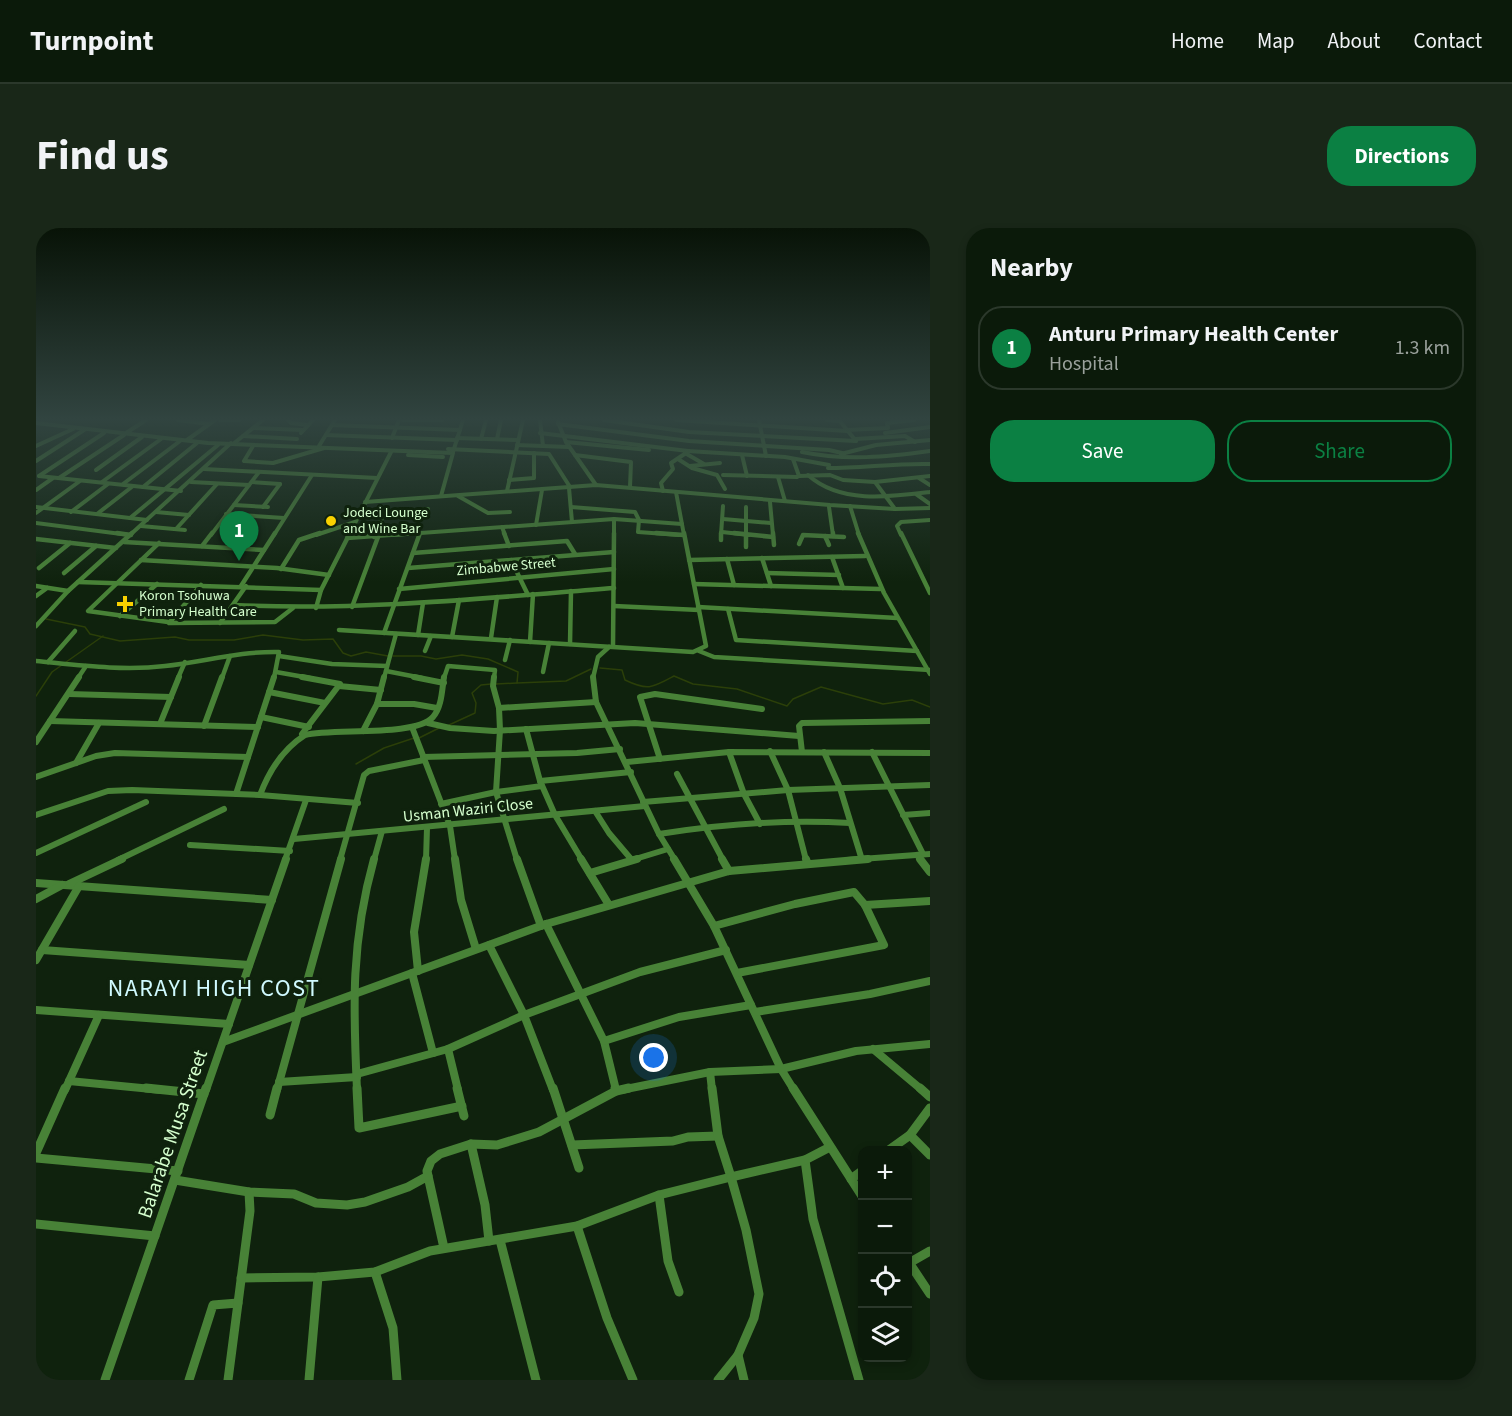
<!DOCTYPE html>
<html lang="en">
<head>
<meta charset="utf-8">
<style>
  :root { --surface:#0b1a0a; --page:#192718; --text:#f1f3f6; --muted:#9aa19c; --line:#2b382b; --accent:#0b8043 }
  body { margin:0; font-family:"Source Sans 3",sans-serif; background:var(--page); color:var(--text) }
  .controls { position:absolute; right:18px; bottom:18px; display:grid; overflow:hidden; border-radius:12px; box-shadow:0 3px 9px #0003 }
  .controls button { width:54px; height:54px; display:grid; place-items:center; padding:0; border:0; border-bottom:2px solid var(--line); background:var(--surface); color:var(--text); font:30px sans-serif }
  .you { position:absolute; left:618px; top:830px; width:21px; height:21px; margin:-15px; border:4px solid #fff; border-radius:50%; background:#1a73e8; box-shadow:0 0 0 9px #1a73e833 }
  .badge { display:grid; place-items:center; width:39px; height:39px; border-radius:50%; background:var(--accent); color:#fff; font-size:20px; font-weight:700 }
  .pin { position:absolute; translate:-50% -50px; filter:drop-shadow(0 2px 3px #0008) }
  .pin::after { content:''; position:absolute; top:32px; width:21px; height:18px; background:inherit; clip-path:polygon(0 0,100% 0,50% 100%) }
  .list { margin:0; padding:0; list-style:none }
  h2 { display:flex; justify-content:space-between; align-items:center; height:78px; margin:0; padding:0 24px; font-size:26px }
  h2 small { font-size:20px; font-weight:400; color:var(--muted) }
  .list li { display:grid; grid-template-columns:39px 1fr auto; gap:18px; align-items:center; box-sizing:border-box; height:84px; margin:0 12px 12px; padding:0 12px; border:2px solid var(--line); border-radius:24px }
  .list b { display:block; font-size:22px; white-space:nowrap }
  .list p { margin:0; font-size:20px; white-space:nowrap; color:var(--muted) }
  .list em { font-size:20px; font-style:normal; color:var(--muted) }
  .actions { display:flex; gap:12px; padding:18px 24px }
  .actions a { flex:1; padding:14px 0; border:2px solid var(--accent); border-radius:24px; text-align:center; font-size:21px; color:var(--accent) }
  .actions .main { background:var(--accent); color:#fff }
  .icon { flex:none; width:33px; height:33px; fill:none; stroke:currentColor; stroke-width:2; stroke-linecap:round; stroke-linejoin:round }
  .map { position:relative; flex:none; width:894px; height:1152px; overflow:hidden; border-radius:24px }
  header { display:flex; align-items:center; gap:36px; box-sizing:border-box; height:84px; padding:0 30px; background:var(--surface); border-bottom:2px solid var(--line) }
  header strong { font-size:28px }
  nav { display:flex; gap:33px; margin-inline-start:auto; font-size:21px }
  .intro { display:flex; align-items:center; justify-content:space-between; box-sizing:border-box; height:144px; padding:0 36px }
  h1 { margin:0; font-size:42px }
  .button { padding:15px 27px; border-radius:24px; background:var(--accent); color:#fff; font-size:21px; font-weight:700 }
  main { display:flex; gap:36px; padding:0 36px }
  aside { flex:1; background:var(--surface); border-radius:24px; box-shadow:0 3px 9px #0003 }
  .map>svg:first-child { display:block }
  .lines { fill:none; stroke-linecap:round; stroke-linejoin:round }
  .stream { stroke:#2b3f09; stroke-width:1.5 }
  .minor-far4 { stroke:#488237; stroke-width:4 }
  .minor-far3 { stroke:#488237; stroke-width:4.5 }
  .minor-far2 { stroke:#488237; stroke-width:6 }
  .minor-far1 { stroke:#488237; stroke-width:8 }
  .minor { stroke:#488237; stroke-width:9 }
  .poi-dot { fill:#f9d100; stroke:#0f220d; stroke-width:2 }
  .labels { text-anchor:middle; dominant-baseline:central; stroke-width:6; stroke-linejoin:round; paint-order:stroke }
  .far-poi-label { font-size:14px; fill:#d5ffce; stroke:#0f220d; text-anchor:start }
  .far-street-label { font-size:14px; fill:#d5ffce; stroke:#0f220d }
  .street-label { font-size:16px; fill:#d5ffce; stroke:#0f220d }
  .near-street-label { font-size:20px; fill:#d5ffce; stroke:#0f220d }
  .near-quarter-label { font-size:24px; letter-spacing:1.5px; fill:#d0faff; stroke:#0f220d }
</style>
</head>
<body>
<header>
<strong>Turnpoint</strong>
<nav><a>Home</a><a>Map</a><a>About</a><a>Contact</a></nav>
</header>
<div class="intro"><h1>Find us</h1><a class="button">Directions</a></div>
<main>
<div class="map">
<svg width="894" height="1152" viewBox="0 0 894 1152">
  <rect width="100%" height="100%" fill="#0f220d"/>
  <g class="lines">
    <g class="stream">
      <path d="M10 391 49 399 54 406 84 413 139 409 153 412H198L227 407 267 412 297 411 307 425 315 428 330 424 352 428"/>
      <path d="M357 428H385L400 431 426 427 452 431 482 444 481 455 530 453 555 441"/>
      <path d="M564 440 586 442 589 452C612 463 616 460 638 448L657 456 701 461 751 478 757 471 785 459 847 476 876 472 894 479"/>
      <path d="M460 456 481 455"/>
      <path d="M0 468 16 444 67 408"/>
      <path d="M413 497 439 485 440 475 436 465 445 457 455 456"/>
      <path d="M383 510 403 500"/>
      <path d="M320 536 348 520 378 510"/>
    </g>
    <g class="minor-far4">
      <path d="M142 192 173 196"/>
      <path d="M184 192H203"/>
      <path d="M252 192 255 195 272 197"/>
      <path d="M367 192H406"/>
      <path d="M504 192 507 218"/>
      <path d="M568 192 653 204 820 213"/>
      <path d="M640 192 811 203"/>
      <path d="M723 192 730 228"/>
      <path d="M791 192 803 193"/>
      <path d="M803 192 820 213"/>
      <path d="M522 194 530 214 560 257"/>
      <path d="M0 195 172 215 417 225 405 268"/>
      <path d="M522 196 653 213 793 222 806 225"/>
      <path d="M296 197 424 202"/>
      <path d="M217 200 267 202"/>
      <path d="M810 202 852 200 851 195 878 192"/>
      <path d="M90 205 110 192"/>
      <path d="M265 205 277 192"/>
      <path d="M504 205 652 223 749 229 793 237"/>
      <path d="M849 205 894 199"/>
      <path d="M290 207 421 212"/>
      <path d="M207 208 261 211"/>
      <path d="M356 210 363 192"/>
      <path d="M421 210 482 212"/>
      <path d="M445 211 450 192"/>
      <path d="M461 211 465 192"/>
      <path d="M819 211 869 208 879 214"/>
      <path d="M151 212 179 192"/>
      <path d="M530 214 613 222"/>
      <path d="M197 216 227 192"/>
      <path d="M481 217 533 219"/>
      <path d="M0 218 37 201"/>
      <path d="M217 218 208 233 237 235 288 220"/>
      <path d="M283 218 299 192"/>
      <path d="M412 221 513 226 534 259"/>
      <path d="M417 224 427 192"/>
      <path d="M766 224C810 233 850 229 894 223"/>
      <path d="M649 225 668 236"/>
      <path d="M805 226 840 217 894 212"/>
      <path d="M372 227 407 229"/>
      <path d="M539 227 595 234 594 259"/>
      <path d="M706 227 711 248"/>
      <path d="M642 231 656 240 681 247 689 261"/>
      <path d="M0 233 48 202"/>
      <path d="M654 238 684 235"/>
      <path d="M792 240C826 240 860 235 894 236"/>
      <path d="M168 241 341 250"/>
      <path d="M60 242 106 209"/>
      <path d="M687 247 761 249 763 248 757 231"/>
      <path d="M772 247C804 276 854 269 894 264"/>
      <path d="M3 248 145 263"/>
      <path d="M3 248 68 205"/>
      <path d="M763 248 794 247 807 252 839 254 894 248"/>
      <path d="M742 249 749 273"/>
      <path d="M23 250 88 207"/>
      <path d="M883 250 894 257"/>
      <path d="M473 252 498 250V225"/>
      <path d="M66 254 125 211"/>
      <path d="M155 254 213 257"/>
      <path d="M216 254 244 256"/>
      <path d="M839 254 859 281"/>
      <path d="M87 256 144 213"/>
      <path d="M107 259 161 215"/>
      <path d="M533 260 536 294"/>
      <path d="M0 262 17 250"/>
      <path d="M471 263 487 192"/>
      <path d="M627 263 625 255 637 241 635 235 653 223"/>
      <path d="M640 264 648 307"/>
      <path d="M880 266 894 276"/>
      <path d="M422 268 452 285 474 284"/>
      <path d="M329 274 560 257 794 277 859 281 894 280"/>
      <path d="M734 274 737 307"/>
      <path d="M198 277 232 279"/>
      <path d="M814 278 823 307"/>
      <path d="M0 279 111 292"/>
      <path d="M227 279 244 256"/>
      <path d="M535 279 599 284 603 292 602 304 643 307"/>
      <path d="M710 279V307"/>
      <path d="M793 279 797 307"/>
      <path d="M35 284 72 256"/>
      <path d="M120 284 153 287"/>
      <path d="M0 285 44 253"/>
      <path d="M61 286 97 258"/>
      <path d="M190 286 248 290"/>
      <path d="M94 290 182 217"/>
      <path d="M687 291 735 295"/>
      <path d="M0 295 93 307"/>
      <path d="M500 297 506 262"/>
      <path d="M105 298 149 302"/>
      <path d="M466 299 469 307"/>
      <path d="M140 301 181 256"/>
      <path d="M686 304 713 307"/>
      <path d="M94 307 195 215"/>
      <path d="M175 307 223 244"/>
      <path d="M238 307 276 247"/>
      <path d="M280 307 319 294"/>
      <path d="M313 307 355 224"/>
      <path d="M339 307 348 285 392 281"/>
      <path d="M357 307 578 291 646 296"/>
      <path d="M578 307V291"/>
      <path d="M685 307 687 278"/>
      <path d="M865 307 861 298 865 294 894 292"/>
    </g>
    <g class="minor-far3">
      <path d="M81 305 95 307"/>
      <path d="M468 305 473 318"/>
      <path d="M620 305 648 307"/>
      <path d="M698 305 737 309"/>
      <path d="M710 305V319"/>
      <path d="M737 305 738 317"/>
      <path d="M797 305V308"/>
      <path d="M822 305 848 365 894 446"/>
      <path d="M865 305 894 365"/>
      <path d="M789 308 793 317"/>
      <path d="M338 309 340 305"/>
      <path d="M311 310 379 305"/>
      <path d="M0 311 80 320"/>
      <path d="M685 312V305"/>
      <path d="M88 314 228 322"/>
      <path d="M123 315 52 383 132 394"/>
      <path d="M763 316 767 307 808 309"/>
      <path d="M166 318 176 305"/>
      <path d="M377 325 531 313 539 326"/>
      <path d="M796 329 807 360"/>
      <path d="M726 330 735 358"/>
      <path d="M691 331 698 357"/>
      <path d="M105 332 241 340 293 347"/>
      <path d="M475 332 492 367"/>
      <path d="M653 332 829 328"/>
      <path d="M3 340 34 315"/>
      <path d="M372 340 578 324"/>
      <path d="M245 341 263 312 284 305"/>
      <path d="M28 345 60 318"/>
      <path d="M731 345 803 347"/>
      <path d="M42 354 285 362"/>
      <path d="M658 356 844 361"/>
      <path d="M165 357 133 395 239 394 257 380"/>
      <path d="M0 358 32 363"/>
      <path d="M205 358 239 305"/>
      <path d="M363 361 578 341"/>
      <path d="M0 368 11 360"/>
      <path d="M198 377C325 383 451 370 578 360"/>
      <path d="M578 378 663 382"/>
      <path d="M316 379 342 309"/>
      <path d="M662 379 861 390"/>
      <path d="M280 380 285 362 314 305"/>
      <path d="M692 381 700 412 881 423"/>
      <path d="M84 388 121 356"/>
      <path d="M184 395 210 358"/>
      <path d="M0 398 32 363 96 305"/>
      <path d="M303 402 657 424 670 418 648 305"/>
      <path d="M348 405 384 305"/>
      <path d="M382 407 387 375"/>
      <path d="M416 409 423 372"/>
      <path d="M455 410 461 369"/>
      <path d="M494 414 497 366"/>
      <path d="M534 416 535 363"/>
      <path d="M577 418 578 305"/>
      <path d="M389 423 395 408"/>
      <path d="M663 423 678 429 894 442"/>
      <path d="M243 428 296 436 351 438"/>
      <path d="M469 432 474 412"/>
      <path d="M0 433C42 437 86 443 129 438 167 434 204 423 243 424L238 450"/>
      <path d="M12 434 39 403"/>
      <path d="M350 443 386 450"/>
      <path d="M240 444 274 450"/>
      <path d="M507 444 513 415"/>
      <path d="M42 450 50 438"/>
      <path d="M142 450 149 434"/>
      <path d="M186 450 194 428"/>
      <path d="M348 450 360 406"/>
      <path d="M408 450 412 438 459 442 458 450"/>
      <path d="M557 450 562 429 573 419"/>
    </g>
    <g class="minor-far2">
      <path d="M266 449 304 456 266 506"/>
      <path d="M378 449 408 455"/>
      <path d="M458 449 457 458 463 480 464 502 460 564 481 632"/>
      <path d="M557 449 560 474 623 606 639 632"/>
      <path d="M303 458 345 462"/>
      <path d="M233 464 289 475"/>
      <path d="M33 466 135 469"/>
      <path d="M341 476H378L401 480"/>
      <path d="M463 480 560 474"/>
      <path d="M225 489 273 499"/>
      <path d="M14 493 222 499"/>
      <path d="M392 495 414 500 458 503 599 495 763 508"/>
      <path d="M124 496 143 449"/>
      <path d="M168 498 186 449"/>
      <path d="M376 499 414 598 419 632"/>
      <path d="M490 501 504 553 519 587 546 632"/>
      <path d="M327 503 341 476 348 449"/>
      <path d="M0 514 43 449"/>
      <path d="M734 523 752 562 770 632"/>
      <path d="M693 524 708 566 724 596"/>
      <path d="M766 524 763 498 766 495 894 493"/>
      <path d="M788 524 804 560 826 632"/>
      <path d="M836 524 887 626"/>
      <path d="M387 529 541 525 584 521"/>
      <path d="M624 531 604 469 619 466 726 481"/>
      <path d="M591 534 693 524 894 525"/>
      <path d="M40 535 63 495"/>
      <path d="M641 546 687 632"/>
      <path d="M0 549 60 528 79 525 212 529"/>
      <path d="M504 553 595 544"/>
      <path d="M200 566 238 449"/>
      <path d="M224 567C233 543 247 521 269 507 297 500 380 509 397 489 406 479 406 461 408 449"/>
      <path d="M607 574 752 562 894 557"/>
      <path d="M405 576 460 564 506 558"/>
      <path d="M559 583 573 605 595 631"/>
      <path d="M0 587 72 563 96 562 224 567 322 575"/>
      <path d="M867 587 894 585"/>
      <path d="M623 606C687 596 750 591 814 595"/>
      <path d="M258 611 609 578"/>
      <path d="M154 617 254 623"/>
      <path d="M0 625 110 574"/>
      <path d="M881 627 885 632"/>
      <path d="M82 632 188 581"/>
      <path d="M249 632 270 572"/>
      <path d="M304 632 328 547 333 543 388 532"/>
      <path d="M338 632 346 603"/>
      <path d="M390 632 391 600"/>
      <path d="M596 632 632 621"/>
      <path d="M811 632 894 626"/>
    </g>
    <g class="minor-far1">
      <path d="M419 631 425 672 440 721"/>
      <path d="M481 631 505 698"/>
      <path d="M545 631 573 677"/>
      <path d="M638 631 678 698 745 841 758 862"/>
      <path d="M686 631 693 643"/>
      <path d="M770 631 771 634"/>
      <path d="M884 631 894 644"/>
      <path d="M554 645 601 631"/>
      <path d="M0 655 236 672"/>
      <path d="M33 656 86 631"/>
      <path d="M0 671 26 657"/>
      <path d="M829 677 894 673"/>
      <path d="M510 696 568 813 580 862"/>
      <path d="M678 698 759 676 818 664 829 677 848 717 701 745"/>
      <path d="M453 717 488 787 517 862"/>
      <path d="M6 722 213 737"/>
      <path d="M0 732 43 658"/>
      <path d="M382 743 378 704 390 631"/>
      <path d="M376 745 397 825"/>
      <path d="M0 782 193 796"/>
      <path d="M719 784 834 766 894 753"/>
      <path d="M568 813 643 789 715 777"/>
      <path d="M187 814 510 696 693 643 832 631"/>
      <path d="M412 821 422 862"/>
      <path d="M837 821 886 862"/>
      <path d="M674 844 676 862"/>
      <path d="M321 846 412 821 488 787 604 744 690 722"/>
      <path d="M33 853 126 862"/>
      <path d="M243 854 321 849"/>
      <path d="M29 862 63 787"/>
      <path d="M170 862 250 631"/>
      <path d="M241 862 305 631"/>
      <path d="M321 862C317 778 315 713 338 631"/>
      <path d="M585 862 674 844 745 841 820 823 894 816"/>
    </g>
    <g class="minor">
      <path d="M110 860 168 866"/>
      <path d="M321 860 323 900 426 878"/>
      <path d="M421 860 428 888"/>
      <path d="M517 860 543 940"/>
      <path d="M579 860 580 863"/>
      <path d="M757 860 826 968"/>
      <path d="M884 860 894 869"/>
      <path d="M234 887 241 860"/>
      <path d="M874 907 894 927"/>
      <path d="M435 916 449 977 453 1013"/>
      <path d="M536 917 637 913 652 909 682 908"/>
      <path d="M853 922 874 907 894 880"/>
      <path d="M0 925 29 860"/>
      <path d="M0 930 142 943"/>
      <path d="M769 932 777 991 823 1152"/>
      <path d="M392 948 408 1020"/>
      <path d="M815 951 826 943"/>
      <path d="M139 952 213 964 258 966 280 975 311 977 329 974 372 959 392 948 391 943 395 933 404 926 435 916 461 917 503 904 580 863 593 860"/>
      <path d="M623 967 632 1033 643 1064"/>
      <path d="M0 996 119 1008"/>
      <path d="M541 998 571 1090 597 1152"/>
      <path d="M464 1012 500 1152"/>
      <path d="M872 1033 894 1066"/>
      <path d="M873 1035 894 1023"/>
      <path d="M339 1044 357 1100 361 1152"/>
      <path d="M205 1050 282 1049 339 1044 394 1023 541 998 623 967 695 949 682 908 676 860"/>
      <path d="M702 1127 708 1152"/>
      <path d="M69 1152 170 860"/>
      <path d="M153 1152 177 1077 202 1075"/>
      <path d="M192 1152 214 983 213 964"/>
      <path d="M273 1152 282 1049"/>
      <path d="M682 1152 702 1127 718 1090 723 1066 710 1002 695 949 769 932 794 919"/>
    </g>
  </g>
  <linearGradient id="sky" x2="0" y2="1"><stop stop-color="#081307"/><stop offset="0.54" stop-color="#314440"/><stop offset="1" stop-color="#314440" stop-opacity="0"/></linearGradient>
  <rect width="894" height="354" fill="url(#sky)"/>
  <g class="poi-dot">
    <circle cx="295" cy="293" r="6"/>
    <path d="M86 367h6v6h6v6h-6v6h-6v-6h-6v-6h6z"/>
  </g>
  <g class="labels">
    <g class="far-poi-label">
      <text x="307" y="285">Jodeci Lounge<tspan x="307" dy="16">and Wine Bar</tspan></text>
      <text x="103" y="368">Koron Tsohuwa<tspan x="103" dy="16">Primary Health Care</tspan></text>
    </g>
    <g class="far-street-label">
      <text transform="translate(470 339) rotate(-5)">Zimbabwe Street</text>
    </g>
    <g class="street-label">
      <text transform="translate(432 582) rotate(-6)">Usman Waziri Close</text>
    </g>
    <g class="near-street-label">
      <text transform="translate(137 906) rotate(-71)">Balarabe Musa Street</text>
    </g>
    <g class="near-quarter-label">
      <text x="178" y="760">NARAYI HIGH COST</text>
    </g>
  </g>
</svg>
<div class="controls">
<button>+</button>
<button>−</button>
<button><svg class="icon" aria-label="locate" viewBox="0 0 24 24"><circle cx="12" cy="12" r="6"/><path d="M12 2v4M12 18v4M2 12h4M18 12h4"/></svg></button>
<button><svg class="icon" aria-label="layers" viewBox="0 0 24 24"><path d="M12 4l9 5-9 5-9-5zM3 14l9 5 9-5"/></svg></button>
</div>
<div class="you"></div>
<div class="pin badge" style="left:203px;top:333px">1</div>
</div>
<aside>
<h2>Nearby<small></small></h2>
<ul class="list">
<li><span class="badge">1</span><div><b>Anturu Primary Health Center</b><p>Hospital</p></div><em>1.3 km</em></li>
</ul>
<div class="actions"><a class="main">Save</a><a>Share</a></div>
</aside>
</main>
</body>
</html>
